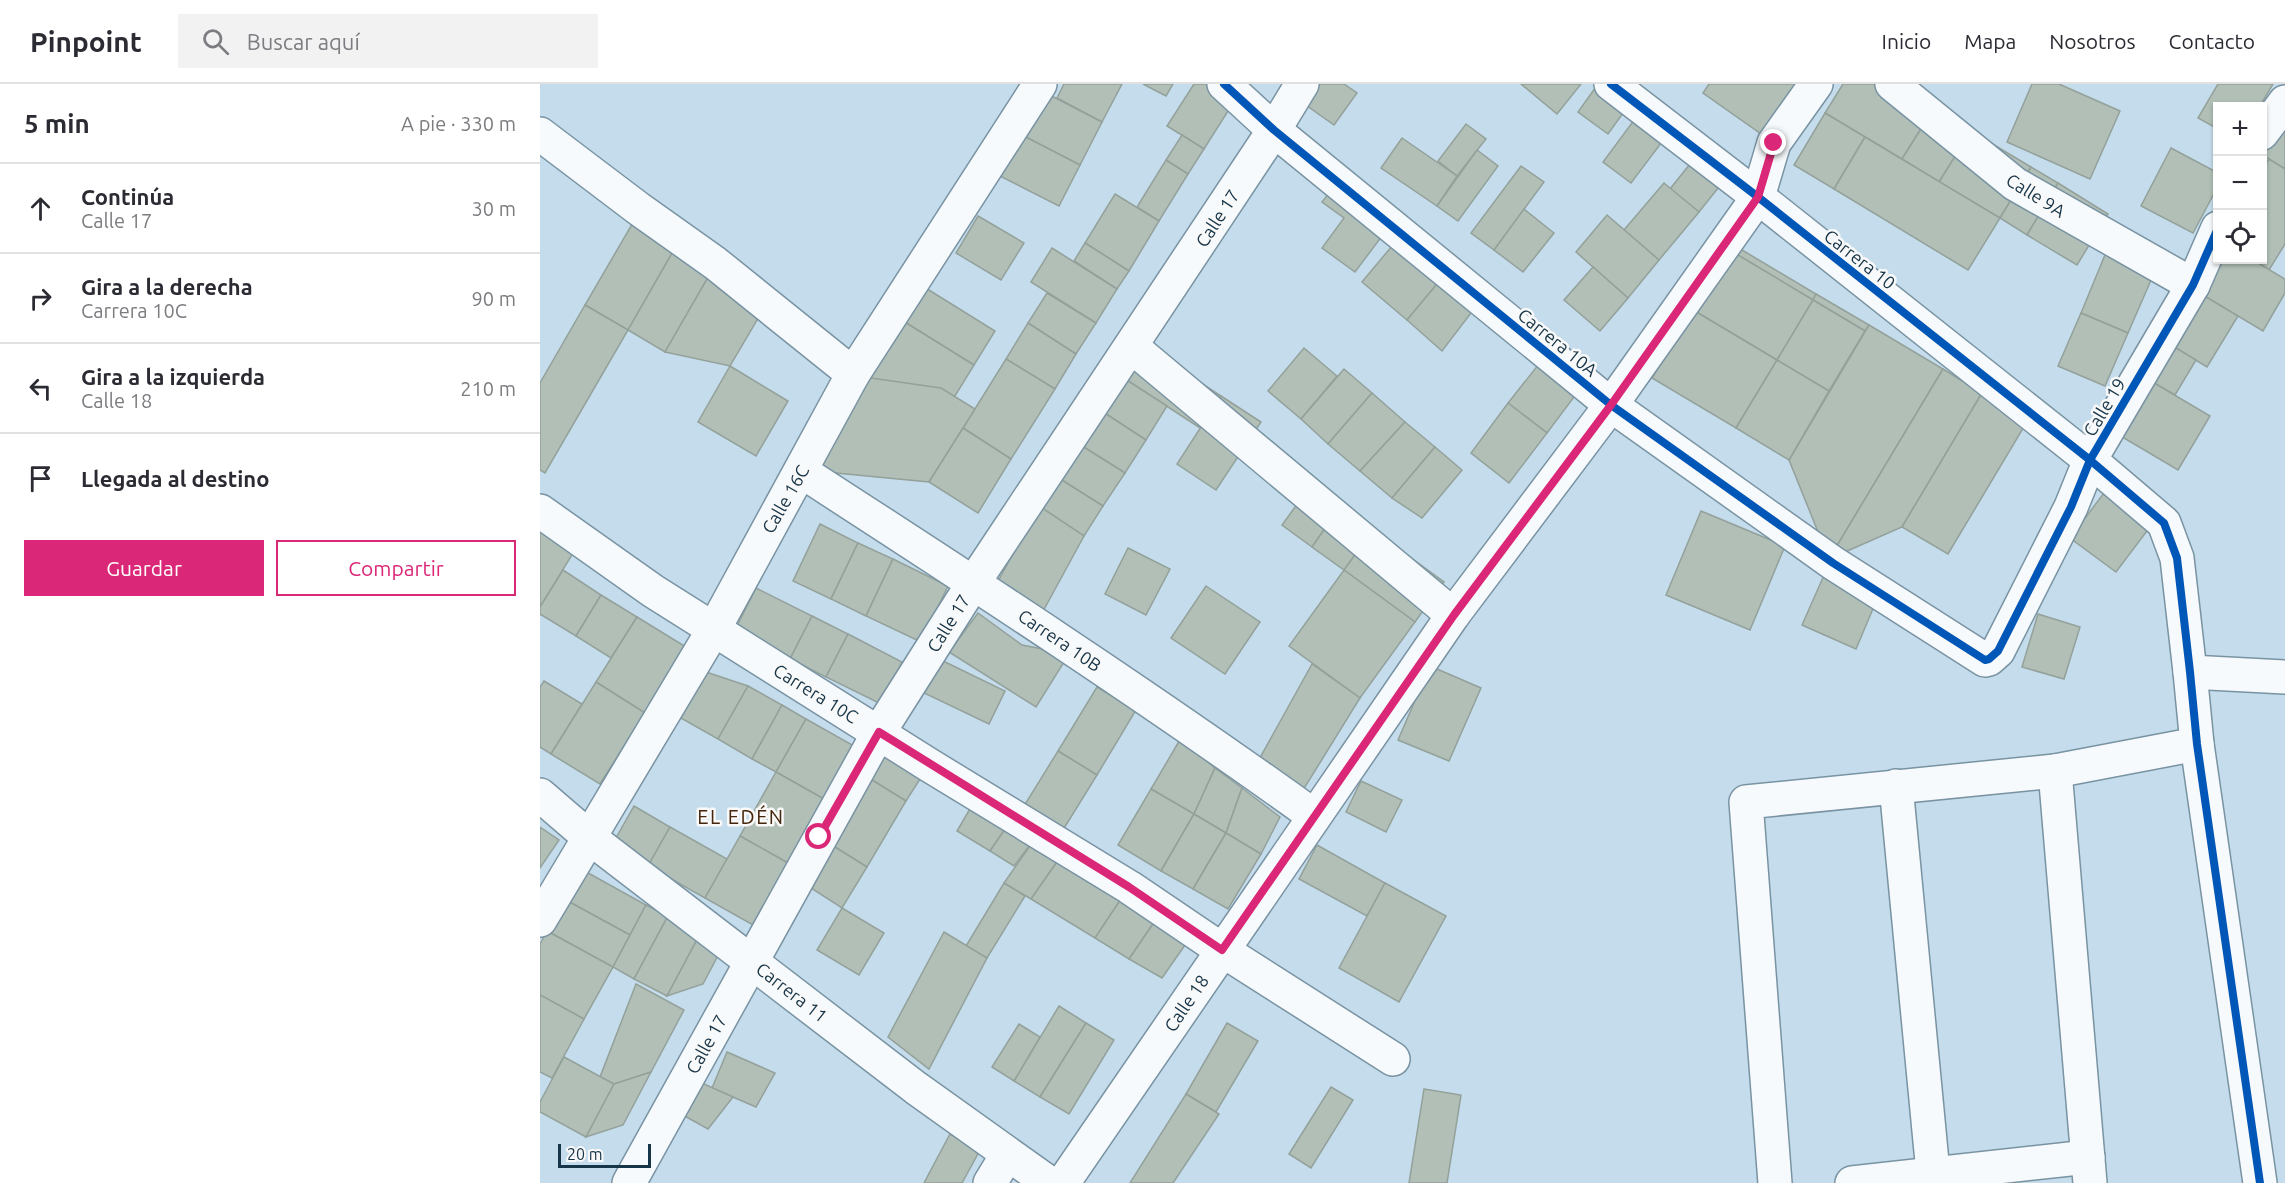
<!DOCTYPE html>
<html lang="es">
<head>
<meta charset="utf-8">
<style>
  :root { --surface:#fff; --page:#f2f2f3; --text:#2b2b33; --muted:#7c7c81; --line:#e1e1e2; --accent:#db2777 }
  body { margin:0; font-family:Ubuntu,sans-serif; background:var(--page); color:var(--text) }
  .controls { position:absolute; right:18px; top:18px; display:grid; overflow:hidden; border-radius:0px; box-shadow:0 2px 4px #0004 }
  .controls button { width:54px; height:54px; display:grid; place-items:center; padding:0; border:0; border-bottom:2px solid var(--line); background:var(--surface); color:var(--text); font:30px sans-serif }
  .scale { position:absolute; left:18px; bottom:15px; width:93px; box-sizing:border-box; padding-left:6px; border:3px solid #163548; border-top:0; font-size:16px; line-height:21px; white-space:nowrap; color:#163548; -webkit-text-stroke:4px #f9f9f9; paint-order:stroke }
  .stop { position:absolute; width:18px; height:18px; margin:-14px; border:4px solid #db2777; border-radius:50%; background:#fff }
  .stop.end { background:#db2777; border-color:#fff; box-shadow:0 2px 6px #0008 }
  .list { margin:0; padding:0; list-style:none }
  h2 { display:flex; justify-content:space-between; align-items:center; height:78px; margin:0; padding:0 24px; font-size:26px }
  h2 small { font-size:20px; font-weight:400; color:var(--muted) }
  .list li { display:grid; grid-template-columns:39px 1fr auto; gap:18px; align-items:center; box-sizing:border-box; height:90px; padding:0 24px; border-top:2px solid var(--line) }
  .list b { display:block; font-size:22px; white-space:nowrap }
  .list p { margin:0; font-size:20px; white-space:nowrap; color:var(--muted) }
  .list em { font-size:20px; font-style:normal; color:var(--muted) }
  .actions { display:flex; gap:12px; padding:18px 24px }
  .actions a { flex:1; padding:14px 0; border:2px solid var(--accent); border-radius:0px; text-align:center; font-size:21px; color:var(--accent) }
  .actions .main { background:var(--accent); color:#fff }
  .icon { flex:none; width:33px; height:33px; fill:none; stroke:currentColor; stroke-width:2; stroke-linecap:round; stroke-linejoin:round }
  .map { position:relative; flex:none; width:1745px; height:1099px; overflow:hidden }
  header { display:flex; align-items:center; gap:36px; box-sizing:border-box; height:84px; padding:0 30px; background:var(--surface); border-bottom:2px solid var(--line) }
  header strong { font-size:28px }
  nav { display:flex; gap:33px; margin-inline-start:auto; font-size:21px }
  .search { width:420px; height:54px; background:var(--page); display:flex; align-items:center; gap:15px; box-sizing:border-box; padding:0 21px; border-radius:0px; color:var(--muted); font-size:22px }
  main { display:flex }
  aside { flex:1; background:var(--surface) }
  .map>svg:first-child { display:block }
  .building { fill:#b1bfb7; stroke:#93a19a; stroke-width:1.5 }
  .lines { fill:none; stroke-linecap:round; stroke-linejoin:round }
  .minor-casing { stroke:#7993a3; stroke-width:36 }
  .minor { stroke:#f6fafc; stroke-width:33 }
  .cycleway-casing { stroke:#f9f9f9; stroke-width:11 }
  .cycleway { stroke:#0057b8; stroke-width:8 }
  .route { stroke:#db2777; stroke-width:8 }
  .labels { text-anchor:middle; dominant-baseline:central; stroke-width:5; stroke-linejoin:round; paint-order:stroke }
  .street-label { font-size:18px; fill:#163548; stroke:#f9f9f9 }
  .neighbourhood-label { font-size:20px; letter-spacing:1.5px; fill:#45260c; stroke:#f9f9f9 }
</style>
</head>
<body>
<header>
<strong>Pinpoint</strong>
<div class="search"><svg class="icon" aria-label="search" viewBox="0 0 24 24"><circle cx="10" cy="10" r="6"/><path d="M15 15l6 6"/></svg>Buscar aquí</div>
<nav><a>Inicio</a><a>Mapa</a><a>Nosotros</a><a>Contacto</a></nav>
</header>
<main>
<aside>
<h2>5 min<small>A pie · 330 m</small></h2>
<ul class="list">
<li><svg class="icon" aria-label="ahead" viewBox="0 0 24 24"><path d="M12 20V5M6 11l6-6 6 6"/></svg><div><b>Continúa</b><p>Calle 17</p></div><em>30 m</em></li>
<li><svg class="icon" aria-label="right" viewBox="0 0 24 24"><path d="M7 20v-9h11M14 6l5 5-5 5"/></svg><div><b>Gira a la derecha</b><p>Carrera 10C</p></div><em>90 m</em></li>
<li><svg class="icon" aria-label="left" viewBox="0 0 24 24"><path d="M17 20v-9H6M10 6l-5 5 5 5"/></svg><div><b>Gira a la izquierda</b><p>Calle 18</p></div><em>210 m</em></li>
<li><svg class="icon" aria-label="arrive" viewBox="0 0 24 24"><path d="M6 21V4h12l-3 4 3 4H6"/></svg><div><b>Llegada al destino</b></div></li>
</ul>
<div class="actions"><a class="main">Guardar</a><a>Compartir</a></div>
</aside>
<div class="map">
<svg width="1745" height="1099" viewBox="0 0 1745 1099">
  <rect width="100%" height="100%" fill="#c4dcec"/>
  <g class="building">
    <path d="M524 0H582L562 38 517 14Z"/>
    <path d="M603 0H633L626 12Z"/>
    <path d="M654 0H670L695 16 664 65 627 42Z"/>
    <path d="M766 0H804L817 9 794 41 756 14Z"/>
    <path d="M981 0H1041L1017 30Z"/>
    <path d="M1058 0 1091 18 1068 50 1038 28Z"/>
    <path d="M1169 0H1260L1234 59 1163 9Z"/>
    <path d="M1303 0H1353L1394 24 1362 75 1285 29Z"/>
    <path d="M1492 0H1519L1580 27 1550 95 1467 58Z"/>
    <path d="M1678 0H1733L1720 22H1678V45L1658 34Z"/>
    <path d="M500 6 562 38 540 81 478 49Z"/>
    <path d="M1103 24 1131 46 1091 99 1063 78Z"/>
    <path d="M1394 24 1431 47 1399 98 1362 75Z"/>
    <path d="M1745 26V85L1722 71V62Z"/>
    <path d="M1285 29 1325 53 1294 105 1254 81Z"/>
    <path d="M926 40 946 55 917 92 898 77Z"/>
    <path d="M1431 47 1491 83 1460 134 1399 98Z"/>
    <path d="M478 49 540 81 519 122 456 90Z"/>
    <path d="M642 51 664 65 648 90 626 76Z"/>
    <path d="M1325 53 1460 134 1428 186 1294 105Z"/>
    <path d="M862 54 917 92 897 122 841 84Z"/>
    <path d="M1170 55 1198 79 1159 128 1130 105Z"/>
    <path d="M1631 64 1678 89V102L1653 149 1601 122Z"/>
    <path d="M937 66 958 82 918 137 897 122Z"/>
    <path d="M1729 75 1745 85V160L1729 186 1713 176H1722V86Z"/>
    <path d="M626 76 648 90 619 137 597 123Z"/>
    <path d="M981 82 1004 98 954 166 931 149Z"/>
    <path d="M1491 83 1518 99 1487 151 1460 134Z"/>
    <path d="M797 99 851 140 815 188 782 164 804 134 782 118Z"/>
    <path d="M1124 99 1159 128 1119 176 1084 146Z"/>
    <path d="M1518 99 1568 130 1537 181 1487 151Z"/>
    <path d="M575 110 619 137 589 187 545 159Z"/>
    <path d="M984 125 1014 149 983 188 954 166Z"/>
    <path d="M98 130 139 157 88 246 45 221Z"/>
    <path d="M1067 131 1119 176 1088 214 1036 168Z"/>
    <path d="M438 132 484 159 461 196 416 169Z"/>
    <path d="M862 150 907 188 867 236 822 198Z"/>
    <path d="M139 157 174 183 125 268 88 246Z"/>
    <path d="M545 159 589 187 577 205 534 177Z"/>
    <path d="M1192 160 1276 210 1273 216 1188 165Z"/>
    <path d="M512 164 577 205 556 239 491 198Z"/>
    <path d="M1188 165 1273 216 1237 276 1153 226Z"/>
    <path d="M1567 166 1615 187 1588 249 1541 229Z"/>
    <path d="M1678 176H1713L1745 195V209L1723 247 1651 204Z"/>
    <path d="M174 183 223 226 190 282 125 268Z"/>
    <path d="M1053 183 1088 214 1060 247 1024 216Z"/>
    <path d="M907 188 947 208 902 267 867 236Z"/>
    <path d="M376 198 455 247 434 281 355 232Z"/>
    <path d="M1651 204 1698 232 1667 283 1621 255Z"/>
    <path d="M507 209 556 239 536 270 488 239Z"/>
    <path d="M1276 210 1329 241 1325 247 1273 216Z"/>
    <path d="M1273 216 1325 247 1289 307 1237 276Z"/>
    <path d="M45 221 88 246 5 389 0 386V299Z"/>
    <path d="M1153 226 1237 276 1196 344 1112 294Z"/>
    <path d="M1541 229 1588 249 1565 302 1518 282Z"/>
    <path d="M355 232 434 281 415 312 317 292Z"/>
    <path d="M488 239 536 270 515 305 466 275Z"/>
    <path d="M1329 241 1403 285 1289 475 1249 376Z"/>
    <path d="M1621 255 1656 276 1635 311 1599 290Z"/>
    <path d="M1018 256 1055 285 1007 349 968 319Z"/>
    <path d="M603 261 681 312 660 344 582 293Z"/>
    <path d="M764 264 797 292 761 335 728 307Z"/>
    <path d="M466 275 515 305 471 375 423 344Z"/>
    <path d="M1237 276 1289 307 1249 376 1196 344Z"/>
    <path d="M190 282 248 317 216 372 158 338Z"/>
    <path d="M804 285 832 309 788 360 761 335Z"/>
    <path d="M1403 285 1442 309 1362 443 1289 475Z"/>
    <path d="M1599 290 1670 332 1638 386 1567 344Z"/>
    <path d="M317 292 401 304 435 325 389 398 265 386Z"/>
    <path d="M582 293 627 322 606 356 560 326Z"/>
    <path d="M832 309 865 338 820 387 788 360Z"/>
    <path d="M1442 309 1488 336 1408 470 1362 443Z"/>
    <path d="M681 312 721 338 676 406 637 380Z"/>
    <path d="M968 319 1007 349 969 399 931 369Z"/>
    <path d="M560 326 606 356 585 389 539 360Z"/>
    <path d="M865 338 895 363 852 414 820 387Z"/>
    <path d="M423 344 471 375 438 429 389 398Z"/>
    <path d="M539 360 585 389 563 422 517 393Z"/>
    <path d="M895 363 922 386 882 434 852 414Z"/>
    <path d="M517 393 563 422 544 452 499 422Z"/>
    <path d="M771 401 800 423 772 463 742 441Z"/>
    <path d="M1564 409 1610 443 1576 488 1530 454Z"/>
    <path d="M499 422 544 452 501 531 457 499Z"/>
    <path d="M800 423 833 446 804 486 772 463Z"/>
    <path d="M1161 427 1245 462 1210 546 1126 511Z"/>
    <path d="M0 437 38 461 0 523Z"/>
    <path d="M280 440 318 459 291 515 253 497Z"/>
    <path d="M833 446 904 498 875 538 804 486Z"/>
    <path d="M318 459 353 475 326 532 291 515Z"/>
    <path d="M588 464 630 485 606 531 565 510Z"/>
    <path d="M353 475 408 502 381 558 326 532Z"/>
    <path d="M23 486 61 511 36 552 0 530V523Z"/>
    <path d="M804 486 875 538 820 614 749 562Z"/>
    <path d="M1285 489 1338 513 1316 565 1262 541Z"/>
    <path d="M666 502 720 538 685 590 631 554Z"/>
    <path d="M216 504 272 532 250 575 194 548Z"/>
    <path d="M61 511 97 533 71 574 36 552Z"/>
    <path d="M438 529 482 561 529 570 496 623 409 568Z"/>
    <path d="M1498 530 1540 543 1524 595 1482 583Z"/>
    <path d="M272 532 308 550 286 593 250 575Z"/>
    <path d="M97 533 146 563 105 629 56 598Z"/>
    <path d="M308 550 362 578 341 620 286 593Z"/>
    <path d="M399 575 465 607 449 640 384 609Z"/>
    <path d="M772 580 820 614 760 711 716 681Z"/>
    <path d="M890 582 941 604 909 677 858 656Z"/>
    <path d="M166 588 208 602 178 655 139 633Z"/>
    <path d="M4 597 42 620 11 670 0 663V603Z"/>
    <path d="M56 598 105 629 60 700 11 670Z"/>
    <path d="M208 602 242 621 212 675 178 655Z"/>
    <path d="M557 603 596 626 557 691 518 667Z"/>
    <path d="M242 621 266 635 236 688 212 675Z"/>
    <path d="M266 635 314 662 284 715 236 688Z"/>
    <path d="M339 648 389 681 366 717 316 686Z"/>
    <path d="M641 654 675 684 654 730 611 705Z"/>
    <path d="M518 667 557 691 523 746 484 722Z"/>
    <path d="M675 684 702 704 686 749 654 730Z"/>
    <path d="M316 686 366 717 327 783 279 753Z"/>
    <path d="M236 688 284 715 248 779 200 752Z"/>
    <path d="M821 697 862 716 846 748 806 728Z"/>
    <path d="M702 704 740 733 721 770 686 749Z"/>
    <path d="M611 705 654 730 621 787 578 761Z"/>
    <path d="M438 711 474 732 450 767 417 747Z"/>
    <path d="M94 722 130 743 108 782 72 761Z"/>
    <path d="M654 730 686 749 653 805 621 787Z"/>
    <path d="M474 732 499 749 474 782 450 767Z"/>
    <path d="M0 743 19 756 0 784Z"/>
    <path d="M130 743 187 775 165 814 108 782Z"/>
    <path d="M499 749 526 765 491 815 464 799Z"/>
    <path d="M686 749 721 770 688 825 653 805Z"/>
    <path d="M200 752 248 779 213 841 165 814Z"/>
    <path d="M279 753 327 783 302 824 257 795Z"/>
    <path d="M777 761 845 799 827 832 759 795Z"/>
    <path d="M526 765 589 803 555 854 491 815Z"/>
    <path d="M41 785 106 821 90 851 24 815Z"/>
    <path d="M464 799 485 812 447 874 426 862Z"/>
    <path d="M845 799 906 832 859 918 799 884Z"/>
    <path d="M589 803 617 834 589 875 555 854Z"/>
    <path d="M24 815 90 851 73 883 7 847Z"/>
    <path d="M106 821 128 832 94 895 73 883Z"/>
    <path d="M302 824 344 849 319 891 277 866Z"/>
    <path d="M128 832 160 850 127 912 94 895Z"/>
    <path d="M617 834 650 854 622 894 589 875Z"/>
    <path d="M7 847 73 883 44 935 0 911V860Z"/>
    <path d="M404 848 447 874 389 985 348 953Z"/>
    <path d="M160 850 182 864 163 900 127 912Z"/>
    <path d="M96 900 144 926 111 988 74 1000 60 993Z"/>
    <path d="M0 911 44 935 12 994 0 988Z"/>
    <path d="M519 922 546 939 500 1013 474 997Z"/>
    <path d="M546 939 574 956 529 1030 500 1013Z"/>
    <path d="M687 939 718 957 676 1028 646 1010Z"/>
    <path d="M479 940 500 953 474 997 452 983Z"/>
    <path d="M187 968 235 989 216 1023 172 1004Z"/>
    <path d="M24 973 74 1000 46 1053 0 1028V1018Z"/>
    <path d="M111 988 83 1041 46 1053 74 1000Z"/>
    <path d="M153 995 193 1013 168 1045 132 1025Z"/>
    <path d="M791 1003 813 1016 771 1084 749 1070Z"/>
    <path d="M884 1005 921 1011 907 1099H869Z"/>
    <path d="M646 1010 679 1030 633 1099H590Z"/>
    <path d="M410 1050 440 1066 422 1099H384Z"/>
  </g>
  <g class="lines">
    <g class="minor-casing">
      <g id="minor">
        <path d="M684 0 734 46 1071 321 1293 479 1445 576 1449 575 1458 567 1531 423 1550 376 1653 201 1678 144"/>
        <path d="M1071 0 1218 113 1550 376 1624 439 1637 474 1650 588 1657 660 1720 1099"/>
        <path d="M1352 0 1475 100 1653 201"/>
        <path d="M1722 49 1745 18"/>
        <path d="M0 50 99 125 175 179 313 290"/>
        <path d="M592 263 913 531"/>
        <path d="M261 387C434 499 606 611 774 732"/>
        <path d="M0 427 113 507 389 681 589 803 682 866 853 975"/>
        <path d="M1650 588 1745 593"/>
        <path d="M1515 687 1550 1099"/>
        <path d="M1356 702 1394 1099"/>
        <path d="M0 711 50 754 376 1004 509 1099"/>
        <path d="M0 836 174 545 313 290 500 0"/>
        <path d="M89 1099 339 648 434 498 734 46 762 0"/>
        <path d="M450 1099 467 1071"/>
        <path d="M523 1099 913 531 1071 321 1218 113 1234 59 1276 0"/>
        <path d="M1235 1099 1206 718 1515 687 1657 660"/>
        <path d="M1312 1099 1548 1073"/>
      </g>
    </g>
    <use href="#minor" class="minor"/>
    <g class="cycleway-casing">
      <g id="cycleway">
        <path d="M684 0 734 46 1071 321 1293 479 1445 576 1449 575 1458 567 1531 423 1550 376 1653 201 1678 144"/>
        <path d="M1071 0 1218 113 1550 376 1624 439 1637 474 1650 588 1657 660 1720 1099"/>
      </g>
    </g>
    <use href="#cycleway" class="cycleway"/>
  </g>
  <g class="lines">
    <path class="route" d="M279 753 339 648 589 803 682 866 914 531 1071 321 1218 113 1234 59"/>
  </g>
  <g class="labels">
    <g class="street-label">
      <text transform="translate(1496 111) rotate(32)">Calle 9A</text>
      <text transform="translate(677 134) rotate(-57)">Calle 17</text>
      <text transform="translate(1320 175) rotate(38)">Carrera 10</text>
      <text transform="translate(1018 258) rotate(39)">Carrera 10A</text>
      <text transform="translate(1564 323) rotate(-59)">Calle 19</text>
      <text transform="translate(245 415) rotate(-60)">Calle 16C</text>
      <text transform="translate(408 539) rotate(-58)">Calle 17</text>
      <text transform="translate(520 556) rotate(34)">Carrera 10B</text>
      <text transform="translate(276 609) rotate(32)">Carrera 10C</text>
      <text transform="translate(252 908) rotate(38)">Carrera 11</text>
      <text transform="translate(646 919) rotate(-56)">Calle 18</text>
      <text transform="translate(166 960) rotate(-61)">Calle 17</text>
    </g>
    <g class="neighbourhood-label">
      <text x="201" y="732">EL EDÉN</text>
    </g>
  </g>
</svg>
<div class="controls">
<button>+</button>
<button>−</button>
<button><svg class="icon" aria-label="locate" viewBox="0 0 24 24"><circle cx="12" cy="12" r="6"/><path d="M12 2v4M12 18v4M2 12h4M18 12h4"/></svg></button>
</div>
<div class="scale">20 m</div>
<div class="stop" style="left:279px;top:753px"></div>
<div class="stop end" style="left:1234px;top:59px"></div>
</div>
</main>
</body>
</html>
